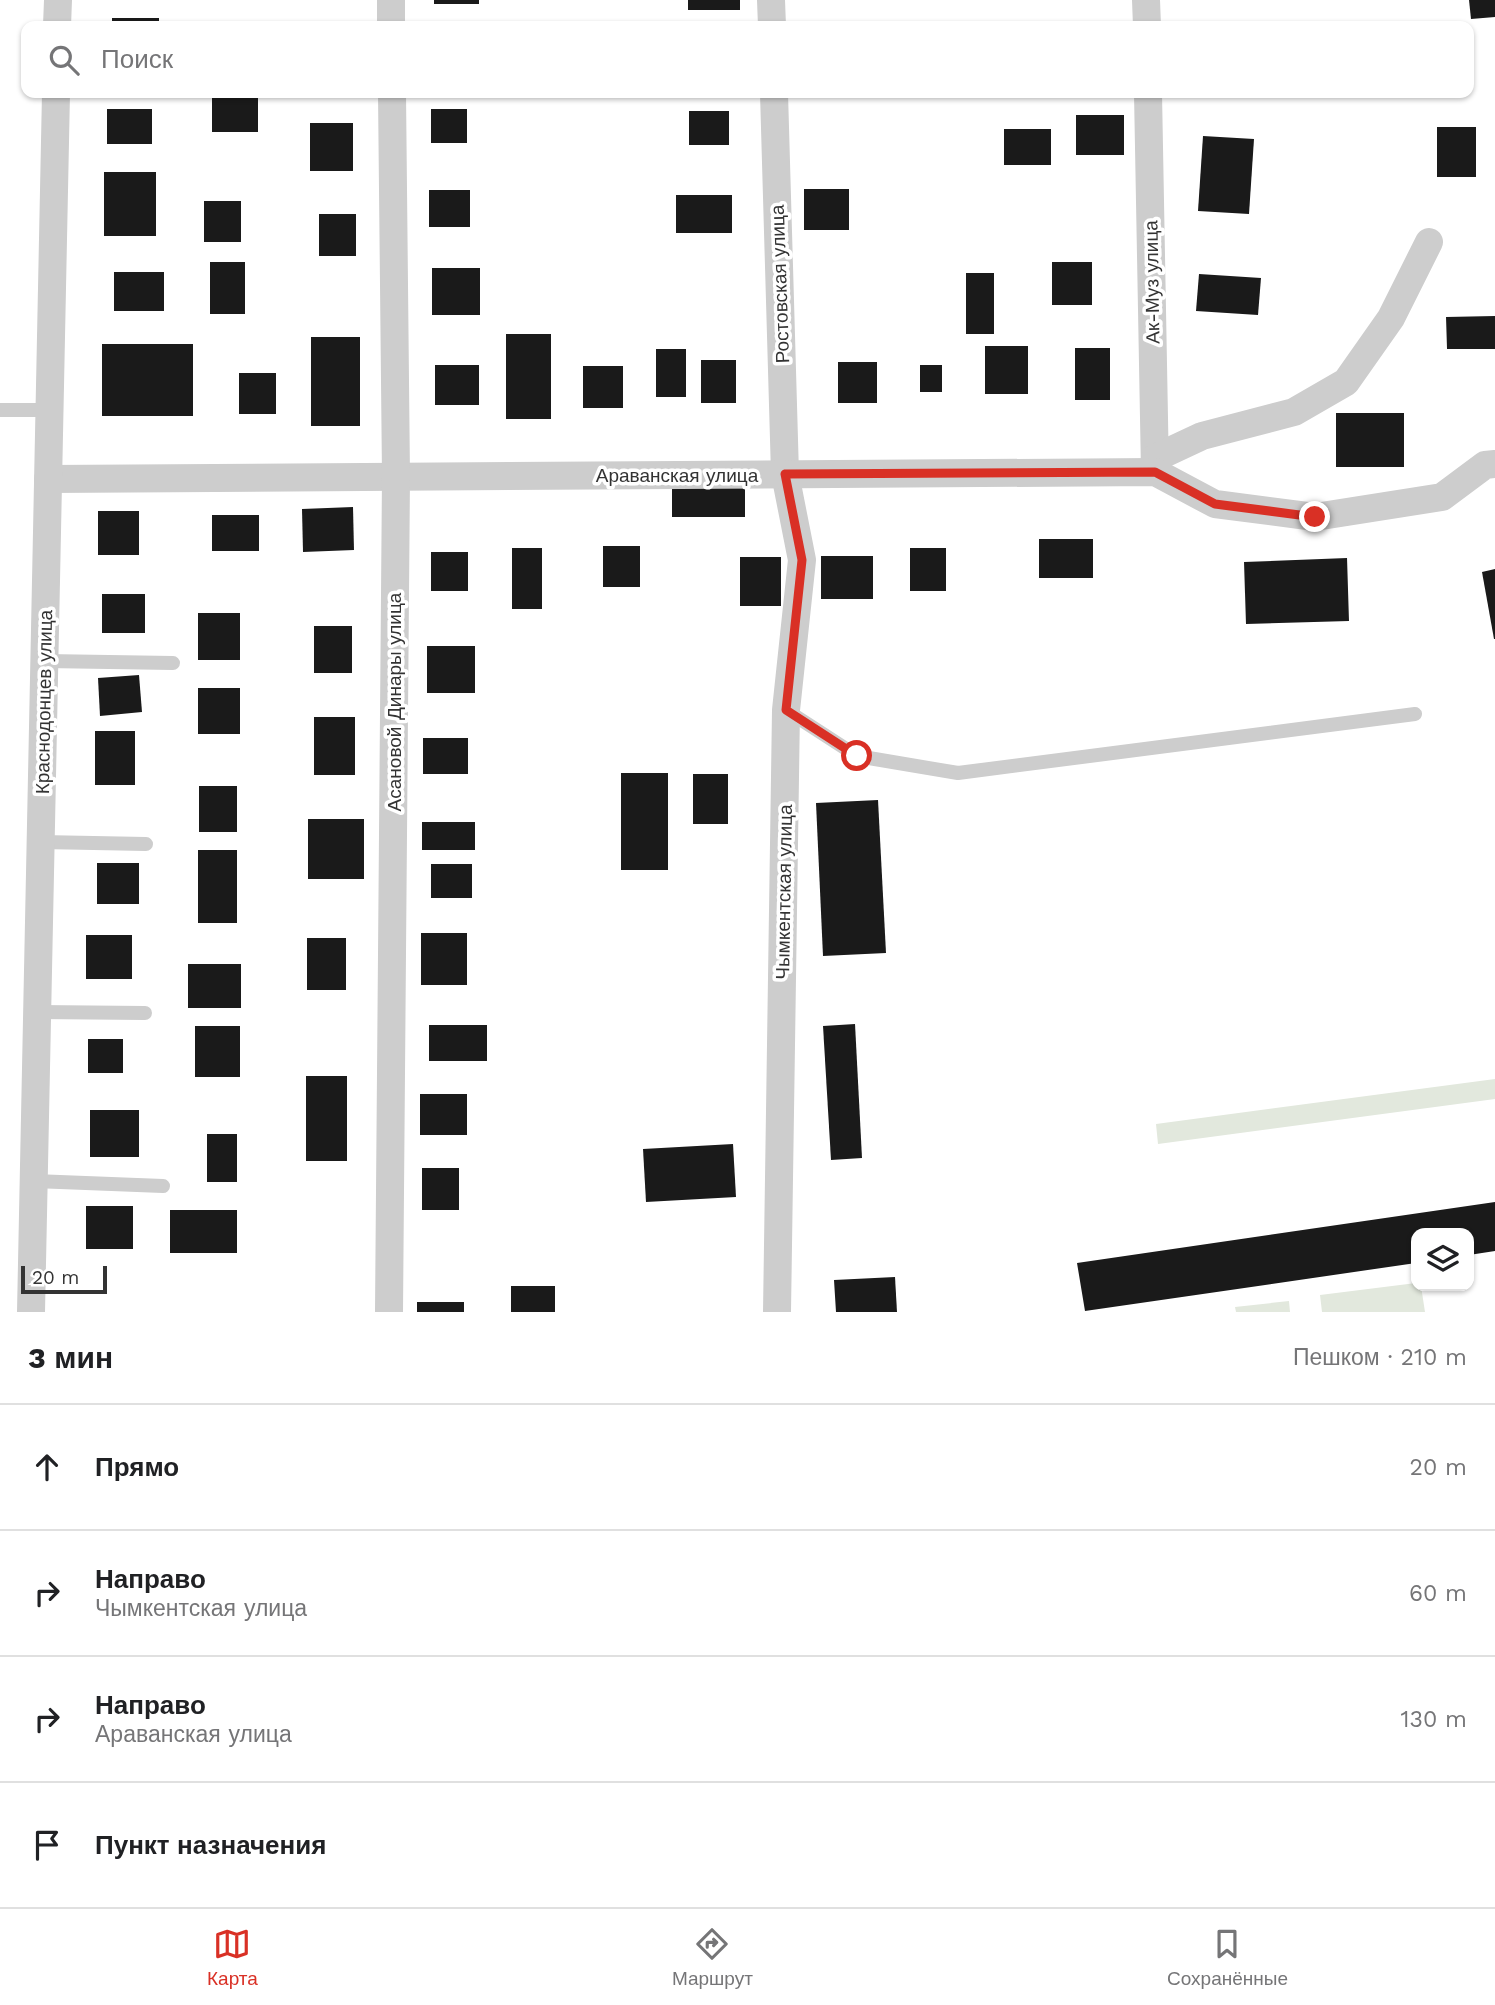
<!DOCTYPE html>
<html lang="ru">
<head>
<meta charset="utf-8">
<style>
  :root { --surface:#fff; --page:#f6f6f6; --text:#202124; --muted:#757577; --line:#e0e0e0; --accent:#d93025 }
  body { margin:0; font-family:"Work Sans",sans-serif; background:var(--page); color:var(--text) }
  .controls { position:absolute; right:21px; bottom:21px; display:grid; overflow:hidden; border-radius:14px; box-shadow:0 2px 5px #0004 }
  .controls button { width:63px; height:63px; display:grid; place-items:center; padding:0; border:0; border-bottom:2px solid var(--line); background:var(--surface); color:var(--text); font:35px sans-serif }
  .scale { position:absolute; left:21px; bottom:18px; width:86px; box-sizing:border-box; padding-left:7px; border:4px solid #333; border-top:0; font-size:19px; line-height:24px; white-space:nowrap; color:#333; -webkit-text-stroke:5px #fff; paint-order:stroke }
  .stop { position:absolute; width:21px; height:21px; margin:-16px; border:5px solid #d93025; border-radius:50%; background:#fff }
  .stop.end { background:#d93025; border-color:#fff; box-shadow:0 2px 7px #0008 }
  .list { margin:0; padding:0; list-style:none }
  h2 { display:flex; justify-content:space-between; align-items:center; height:91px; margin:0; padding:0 28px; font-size:30px }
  h2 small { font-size:23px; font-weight:400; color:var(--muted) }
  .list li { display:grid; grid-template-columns:46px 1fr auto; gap:21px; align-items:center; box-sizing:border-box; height:126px; padding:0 28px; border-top:2px solid var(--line) }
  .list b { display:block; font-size:26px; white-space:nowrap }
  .list p { margin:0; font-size:23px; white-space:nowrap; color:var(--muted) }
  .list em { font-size:23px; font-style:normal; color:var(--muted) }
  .icon { flex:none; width:38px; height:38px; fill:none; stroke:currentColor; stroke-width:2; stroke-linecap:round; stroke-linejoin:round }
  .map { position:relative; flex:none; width:1495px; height:1312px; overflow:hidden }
  .search { position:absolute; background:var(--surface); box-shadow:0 2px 5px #0004; left:21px; right:21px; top:21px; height:77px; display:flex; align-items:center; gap:18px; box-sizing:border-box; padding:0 24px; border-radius:14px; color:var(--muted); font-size:26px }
  .sheet { height:595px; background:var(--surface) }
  nav { display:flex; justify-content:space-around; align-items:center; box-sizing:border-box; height:98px; border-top:2px solid var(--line); background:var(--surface); font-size:19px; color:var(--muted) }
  nav a { display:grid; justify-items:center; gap:4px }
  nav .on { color:var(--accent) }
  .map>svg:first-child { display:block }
  .green { fill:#e2e8dd }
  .building { fill:#1a1a1a }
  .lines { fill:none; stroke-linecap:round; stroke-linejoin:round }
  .lane { stroke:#cdcdcd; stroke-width:14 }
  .street { stroke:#cdcdcd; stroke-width:28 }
  .route { stroke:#d93025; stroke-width:9 }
  .labels { text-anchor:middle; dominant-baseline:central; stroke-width:7; stroke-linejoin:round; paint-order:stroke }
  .street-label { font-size:19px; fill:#333; stroke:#fff }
</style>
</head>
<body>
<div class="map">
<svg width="1495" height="1312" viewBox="0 0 1495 1312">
  <rect width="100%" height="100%" fill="#fff"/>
  <g class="green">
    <path d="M1495 1079V1099L1158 1144 1156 1124Z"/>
    <path d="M1416 1283V1286H1421L1425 1312H1322L1320 1295Z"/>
    <path d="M1289 1301 1290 1312H1236L1235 1307Z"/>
  </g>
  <g class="building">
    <rect x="434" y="0" width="45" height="4"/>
    <rect x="688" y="0" width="52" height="10"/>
    <path d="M1469 0H1495V17L1471 19Z"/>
    <rect x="112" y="18" width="47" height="8"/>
    <rect x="212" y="93" width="46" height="39"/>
    <rect x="107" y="109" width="45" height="35"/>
    <rect x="431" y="109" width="36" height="34"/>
    <rect x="689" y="111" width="40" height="34"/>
    <rect x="1076" y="115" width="48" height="40"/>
    <rect x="310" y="123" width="43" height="48"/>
    <rect x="1437" y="127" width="39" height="50"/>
    <rect x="1004" y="129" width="47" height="36"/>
    <path d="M1203 136 1254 139 1249 214 1198 211Z"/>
    <rect x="104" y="172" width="52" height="64"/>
    <rect x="804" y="189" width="45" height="41"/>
    <rect x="429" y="190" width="41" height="37"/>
    <rect x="676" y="195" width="56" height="38"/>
    <rect x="204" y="201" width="37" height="41"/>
    <rect x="319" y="214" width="37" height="42"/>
    <rect x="210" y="262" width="35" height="52"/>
    <rect x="1052" y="262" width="40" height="43"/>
    <rect x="432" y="268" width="48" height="47"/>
    <rect x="114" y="272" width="50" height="39"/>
    <rect x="966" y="273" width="28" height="61"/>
    <path d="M1199 274 1261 278 1258 315 1196 311Z"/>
    <path d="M1495 316V349H1447L1446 317Z"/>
    <rect x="506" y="334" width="45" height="85"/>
    <rect x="311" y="337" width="49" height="89"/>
    <rect x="102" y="344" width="91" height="72"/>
    <rect x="985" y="346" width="43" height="48"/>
    <rect x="1075" y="348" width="35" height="52"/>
    <rect x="656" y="349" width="30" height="48"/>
    <rect x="701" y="360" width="35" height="43"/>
    <rect x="838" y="362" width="39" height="41"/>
    <rect x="435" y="365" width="44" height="40"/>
    <rect x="920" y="365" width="22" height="27"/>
    <rect x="583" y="366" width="40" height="42"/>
    <rect x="239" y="373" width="37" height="41"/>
    <rect x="1336" y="413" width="68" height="54"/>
    <rect x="672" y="487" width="73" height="30"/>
    <path d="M353 507 354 550 303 552 302 509Z"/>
    <rect x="98" y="511" width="41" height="44"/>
    <rect x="212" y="515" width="47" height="36"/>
    <rect x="1039" y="539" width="54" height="39"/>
    <rect x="603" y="546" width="37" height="41"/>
    <rect x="512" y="548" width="30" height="61"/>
    <rect x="910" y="548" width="36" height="43"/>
    <rect x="431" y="552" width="37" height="39"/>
    <rect x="821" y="556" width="52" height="43"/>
    <rect x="740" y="557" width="41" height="49"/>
    <path d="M1347 558 1349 621 1246 624 1244 562Z"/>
    <path d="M1495 569V639H1494L1482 572Z"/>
    <rect x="102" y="594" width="43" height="39"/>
    <rect x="198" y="613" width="42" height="47"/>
    <rect x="314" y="626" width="38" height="47"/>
    <rect x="427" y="646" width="48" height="47"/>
    <path d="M139 675 142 712 100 716 98 678Z"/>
    <rect x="198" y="688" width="42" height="46"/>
    <rect x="314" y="717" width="41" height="58"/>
    <rect x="95" y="731" width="40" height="54"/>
    <rect x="423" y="738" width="45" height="36"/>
    <rect x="621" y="773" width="47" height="97"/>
    <rect x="693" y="774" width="35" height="50"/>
    <rect x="199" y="786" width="38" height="46"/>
    <path d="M878 800 886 953 823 956 816 803Z"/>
    <rect x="308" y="819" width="56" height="60"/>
    <rect x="422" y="822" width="53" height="28"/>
    <rect x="198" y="850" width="39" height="73"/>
    <rect x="97" y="863" width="42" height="41"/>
    <rect x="431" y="864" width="41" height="34"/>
    <rect x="421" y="933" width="46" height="52"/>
    <rect x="86" y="935" width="46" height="44"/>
    <rect x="307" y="938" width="39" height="52"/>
    <rect x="188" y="964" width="53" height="44"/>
    <path d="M855 1024 862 1158 831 1160 823 1026Z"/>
    <rect x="429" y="1025" width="58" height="36"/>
    <rect x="195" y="1026" width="45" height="51"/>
    <rect x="88" y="1039" width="35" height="34"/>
    <rect x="306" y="1076" width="41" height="85"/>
    <rect x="420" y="1094" width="47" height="41"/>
    <rect x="90" y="1110" width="49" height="47"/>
    <rect x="207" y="1134" width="30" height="48"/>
    <path d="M733 1144 736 1197 646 1202 643 1149Z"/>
    <rect x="422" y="1168" width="37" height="42"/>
    <path d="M1495 1202V1251L1469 1255V1233H1416V1263L1085 1311 1077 1263Z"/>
    <rect x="86" y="1206" width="47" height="43"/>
    <rect x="170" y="1210" width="67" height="43"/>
    <path d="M895 1277 897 1312H836L834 1280Z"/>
    <rect x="511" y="1286" width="44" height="26"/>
    <rect x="417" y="1302" width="47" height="10"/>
  </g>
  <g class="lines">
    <g class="lane">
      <path d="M0 410H50"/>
      <path d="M45 661 173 663"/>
      <path d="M786 710 857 756 958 773 1415 714"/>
      <path d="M41 842 146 844"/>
      <path d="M37 1012 145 1013"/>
      <path d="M34 1181 163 1186"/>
    </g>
    <g class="street">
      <path d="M391 0V26"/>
      <path d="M771 0 772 26"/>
      <path d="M1146 0 1147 26"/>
      <path d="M57 26 58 0"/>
      <path d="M774 93 785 474 802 560 786 710 777 1312"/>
      <path d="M1148 93 1155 472"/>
      <path d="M1155 458 1202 436 1294 412 1346 382 1391 318 1429 242"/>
      <path d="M48 479 1155 472 1215 504 1315 517 1442 497 1485 465 1495 464"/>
      <path d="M31 1312 56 93"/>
      <path d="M389 1312 396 476 392 93"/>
    </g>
  </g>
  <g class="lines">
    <path class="route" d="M857 756 786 710 802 560 785 474 1155 472 1215 504 1315 517"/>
  </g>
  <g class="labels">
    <g class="street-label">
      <text transform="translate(1152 282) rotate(-91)">Ак-Муз улица</text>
      <text transform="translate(780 284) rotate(-92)">Ростовская улица</text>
      <text x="677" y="475">Араванская улица</text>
      <text transform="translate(44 702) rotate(-89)">Краснодонцев улица</text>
      <text transform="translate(394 702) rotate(-90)">Асановой Динары улица</text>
      <text transform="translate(784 892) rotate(-89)">Чымкентская улица</text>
    </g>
  </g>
</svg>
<div class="controls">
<button><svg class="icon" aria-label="layers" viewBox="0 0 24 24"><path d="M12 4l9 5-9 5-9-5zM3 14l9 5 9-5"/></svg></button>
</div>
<div class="scale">20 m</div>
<div class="stop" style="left:857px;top:756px"></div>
<div class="stop end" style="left:1315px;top:517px"></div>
<div class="search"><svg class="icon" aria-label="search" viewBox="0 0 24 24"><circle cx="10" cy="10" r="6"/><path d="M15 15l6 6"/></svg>Поиск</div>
</div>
<section class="sheet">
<h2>3 мин<small>Пешком · 210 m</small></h2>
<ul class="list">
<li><svg class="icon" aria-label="ahead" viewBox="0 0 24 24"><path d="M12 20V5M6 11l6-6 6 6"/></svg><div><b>Прямо</b></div><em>20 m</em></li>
<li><svg class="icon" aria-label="right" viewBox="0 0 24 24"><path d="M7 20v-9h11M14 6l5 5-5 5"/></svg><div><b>Направо</b><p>Чымкентская улица</p></div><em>60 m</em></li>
<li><svg class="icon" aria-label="right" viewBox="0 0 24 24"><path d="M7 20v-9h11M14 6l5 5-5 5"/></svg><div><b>Направо</b><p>Араванская улица</p></div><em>130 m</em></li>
<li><svg class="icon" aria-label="arrive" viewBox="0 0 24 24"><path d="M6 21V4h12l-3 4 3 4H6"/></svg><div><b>Пункт назначения</b></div></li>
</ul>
</section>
<nav>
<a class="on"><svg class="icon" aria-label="map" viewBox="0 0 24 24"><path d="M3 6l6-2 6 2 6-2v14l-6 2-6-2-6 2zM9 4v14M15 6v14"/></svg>Карта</a>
<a><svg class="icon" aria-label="directions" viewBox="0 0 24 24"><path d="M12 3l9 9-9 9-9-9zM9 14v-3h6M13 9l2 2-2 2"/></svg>Маршрут</a>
<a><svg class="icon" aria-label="saved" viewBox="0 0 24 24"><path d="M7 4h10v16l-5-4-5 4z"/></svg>Сохранённые</a>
</nav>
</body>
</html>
